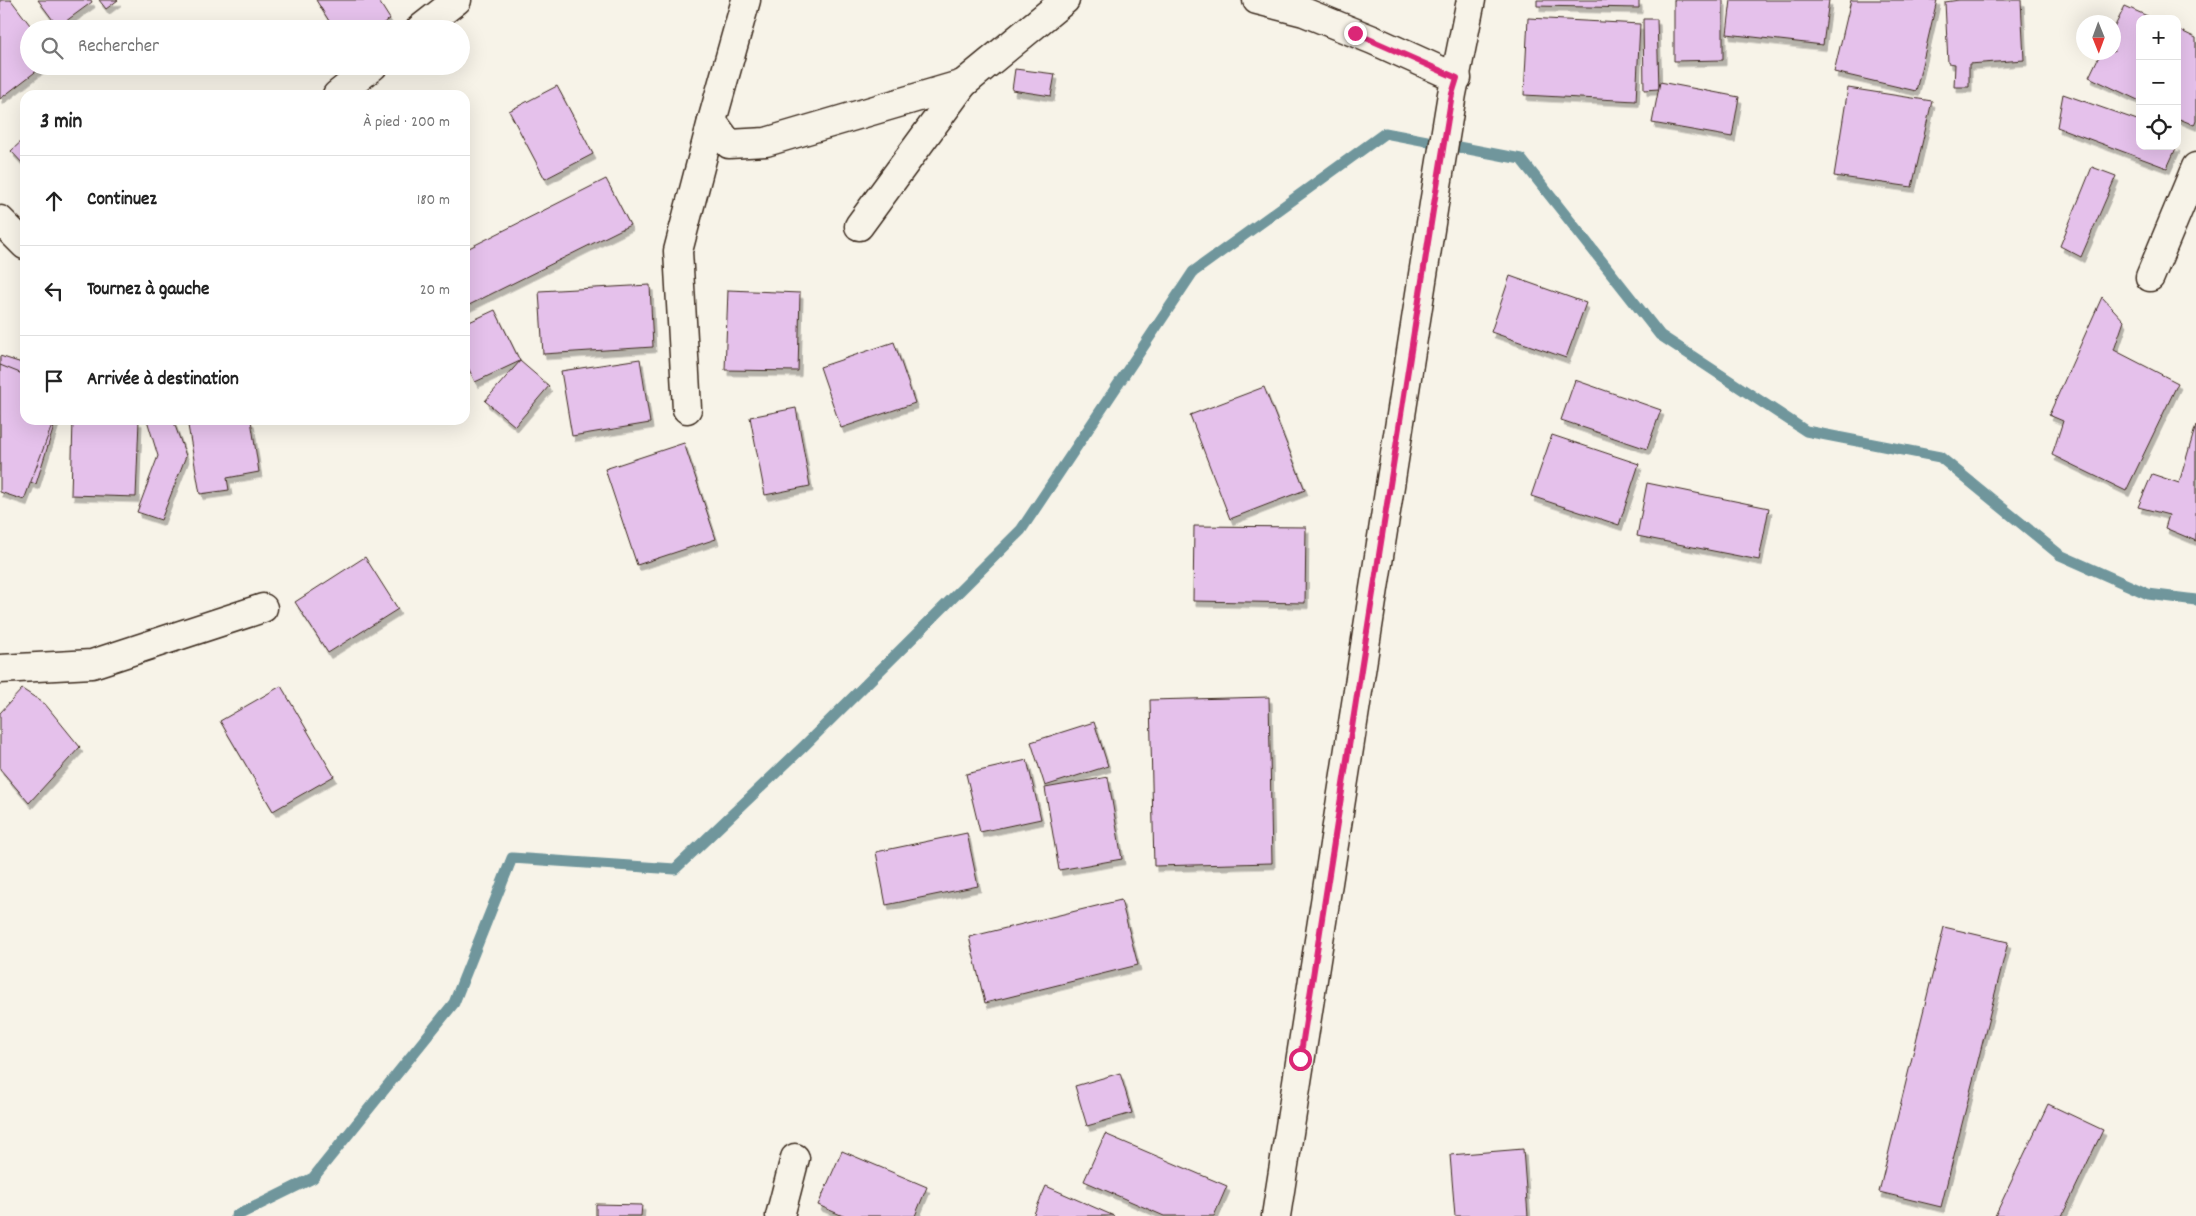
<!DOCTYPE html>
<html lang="fr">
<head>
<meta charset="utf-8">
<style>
  :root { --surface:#fff; --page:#f6f6f6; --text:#222; --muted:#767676; --line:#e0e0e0 }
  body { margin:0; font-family:Dekko,sans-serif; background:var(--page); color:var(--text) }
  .controls { position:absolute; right:15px; top:15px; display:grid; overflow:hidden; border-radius:10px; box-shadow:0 5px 20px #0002 }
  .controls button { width:45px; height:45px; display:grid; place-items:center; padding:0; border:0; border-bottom:1px solid var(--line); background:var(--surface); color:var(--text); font:25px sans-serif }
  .compass { position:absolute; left:2076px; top:15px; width:45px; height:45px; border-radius:50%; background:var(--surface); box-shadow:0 5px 20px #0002; rotate:179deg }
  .stop { position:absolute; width:15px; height:15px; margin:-11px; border:4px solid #db2777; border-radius:50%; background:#fff }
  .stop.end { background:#db2777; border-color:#fff; box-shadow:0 1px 5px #0008 }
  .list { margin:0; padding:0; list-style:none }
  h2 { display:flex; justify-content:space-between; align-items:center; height:65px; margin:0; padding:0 20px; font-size:21px }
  h2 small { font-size:16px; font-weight:400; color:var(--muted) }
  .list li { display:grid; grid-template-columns:32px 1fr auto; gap:15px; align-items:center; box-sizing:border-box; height:90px; padding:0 20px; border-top:1px solid var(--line) }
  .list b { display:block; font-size:19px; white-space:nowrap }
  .list em { font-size:16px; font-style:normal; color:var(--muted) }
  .icon { flex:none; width:28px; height:28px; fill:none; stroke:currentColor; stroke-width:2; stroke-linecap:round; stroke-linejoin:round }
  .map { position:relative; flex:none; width:2196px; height:1216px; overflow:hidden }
  .search { position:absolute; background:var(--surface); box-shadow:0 5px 20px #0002; left:20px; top:20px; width:450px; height:55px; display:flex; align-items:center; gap:12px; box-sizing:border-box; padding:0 18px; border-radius:28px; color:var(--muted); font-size:19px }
  .panel { position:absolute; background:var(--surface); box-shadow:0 5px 20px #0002; left:20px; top:90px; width:450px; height:335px; border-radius:15px }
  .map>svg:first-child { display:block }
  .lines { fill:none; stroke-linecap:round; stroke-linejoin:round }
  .stream { stroke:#6f969c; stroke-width:11 }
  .building { fill:#e5c1eb; stroke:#3b2a1e; filter:url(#shadow) }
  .minor-casing { stroke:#3b2a1e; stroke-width:31 }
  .minor { stroke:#f7f3e8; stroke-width:28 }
  .route { stroke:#db2777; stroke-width:6 }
</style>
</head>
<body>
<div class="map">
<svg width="2196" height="1216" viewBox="0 0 2196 1216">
  <defs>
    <filter id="shadow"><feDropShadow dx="3" dy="5.5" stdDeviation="0" flood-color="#0004"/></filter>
  </defs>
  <rect width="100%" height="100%" fill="#f7f3e8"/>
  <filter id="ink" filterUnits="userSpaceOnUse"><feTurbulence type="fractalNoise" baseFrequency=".02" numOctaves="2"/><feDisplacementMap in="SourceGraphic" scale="10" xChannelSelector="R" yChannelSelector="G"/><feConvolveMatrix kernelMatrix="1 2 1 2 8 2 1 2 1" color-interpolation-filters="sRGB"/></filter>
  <g filter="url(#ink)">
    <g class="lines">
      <path class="stream" d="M236 1216 313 1178 454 1003 512 858 675 869 803 747 1021 530 1193 272 1385 133 1521 159 1660 335 1806 431 1940 457 2060 555 2148 594 2196 600"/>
    </g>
    <g class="building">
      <path d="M0 0H11L33 29H29V66H43L0 99Z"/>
      <path d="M38 0H91L92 2 58 27Z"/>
      <path d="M99 0H118L106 9Z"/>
      <path d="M316 0H378L390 19 374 29H334Z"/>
      <path d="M1537 0H1639V8L1537 6Z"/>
      <path d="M1674 0H1723V60L1674 61Z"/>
      <path d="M1731 0H1829L1823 45 1727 34Z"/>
      <path d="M1851 0H1937L1916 91 1834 72Z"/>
      <path d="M1959 0H2021L2024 60 1969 64V87H1954L1955 64 1948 63 1945 2Z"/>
      <path d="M2125 6 2154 19H2140V101L2089 77 2101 52H2114V28Z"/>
      <path d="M1528 18 1640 24 1636 101 1524 95Z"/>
      <path d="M1643 19H1657L1659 89 1644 90Z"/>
      <path d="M2177 29 2196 38V120L2194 125 2177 118Z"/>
      <path d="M1015 69 1055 74 1051 96 1012 90Z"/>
      <path d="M1660 82 1739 97 1732 137 1652 123Z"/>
      <path d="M557 86 593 154 545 179 509 111Z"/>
      <path d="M1848 88 1932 101 1912 187 1834 176Z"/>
      <path d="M2063 94 2140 121V146H2177L2167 168 2057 127Z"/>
      <path d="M25 138V166L11 151Z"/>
      <path d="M2092 167 2116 176 2081 257 2060 246Z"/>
      <path d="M606 179 630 225 465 307V250Z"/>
      <path d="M1510 276 1586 303 1566 358 1491 332Z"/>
      <path d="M650 285 653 347 543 354 539 291Z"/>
      <path d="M728 290 800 293 798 371 725 370Z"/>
      <path d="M2102 297 2124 321 2114 350 2178 383 2126 491 2052 455 2063 421 2049 415Z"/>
      <path d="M495 310 520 361 475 382 465 361V324Z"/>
      <path d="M894 342 915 403 841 428 820 367Z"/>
      <path d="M0 356 25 364V420H56L36 484 0 472Z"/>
      <path d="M640 359 650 423 572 436 561 371Z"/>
      <path d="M520 361 549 386 515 426 485 401Z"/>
      <path d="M0 365 25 375V420H54L24 500 0 492Z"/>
      <path d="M1575 380 1661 410 1647 449 1561 420Z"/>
      <path d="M1264 387 1305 490 1230 519 1190 415Z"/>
      <path d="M796 408 810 486 765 495 750 417Z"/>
      <path d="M73 420H139L136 497 71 495Z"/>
      <path d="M147 420H173L186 456 161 520 137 512 158 456Z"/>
      <path d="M187 420H251L259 472 227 478 229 490 200 494Z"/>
      <path d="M2196 425V541L2165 528 2169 515 2138 507 2152 474 2179 483Z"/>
      <path d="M1552 435 1639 464 1619 525 1531 496Z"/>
      <path d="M684 443 716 539 637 565 605 469Z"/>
      <path d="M1647 483 1769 508 1759 560 1637 536Z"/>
      <path d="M1194 526 1306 527 1305 603 1193 601Z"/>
      <path d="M365 557 398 609 328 653 295 602Z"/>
      <path d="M281 686 334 776 273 811 220 721Z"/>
      <path d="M22 689 45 704 80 747 29 803 0 769V713Z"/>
      <path d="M1269 697 1272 863 1154 866 1150 700Z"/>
      <path d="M1094 722 1108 766 1045 786 1031 742Z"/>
      <path d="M1027 760 1041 819 980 832 966 774Z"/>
      <path d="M1108 777 1122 859 1059 870 1045 788Z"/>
      <path d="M967 833 978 886 886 905 876 852Z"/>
      <path d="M1121 900 1138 965 985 1003 969 937Z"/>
      <path d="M1944 927 2008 942 1941 1207 1879 1192Z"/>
      <path d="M1120 1073 1132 1113 1087 1126 1075 1086Z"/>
      <path d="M2048 1104 2103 1130 2062 1216H1995Z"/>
      <path d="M1105 1134 1227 1186 1214 1216H1164L1084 1181Z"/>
      <path d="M1523 1149 1528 1216H1455L1450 1155Z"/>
      <path d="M842 1151 927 1187 915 1216H843L818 1205Z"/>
      <path d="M1046 1186 1114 1216H1033Z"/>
      <path d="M596 1204 642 1205 641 1216H596Z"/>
    </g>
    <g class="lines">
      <g class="minor-casing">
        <g id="minor">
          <path d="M746 0 712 121 729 144 766 142 963 84"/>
          <path d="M1257 0 1304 12 1373 40 1457 78"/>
          <path d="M420 29 457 0"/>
          <path d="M337 95 373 66"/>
          <path d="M0 220 25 245"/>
          <path d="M859 226 963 84 1065 0"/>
          <path d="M2150 277 2196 167"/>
          <path d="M687 409 678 251 712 121"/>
          <path d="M0 669 92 664 263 608"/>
          <path d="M780 1216 795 1158"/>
          <path d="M1276 1216 1434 204 1452 94 1471 0"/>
        </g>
      </g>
      <use href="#minor" class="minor"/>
    </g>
  </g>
  <g class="lines" filter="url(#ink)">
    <path class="route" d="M1300 1059 1434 204 1452 94 1457 78 1355 33"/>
  </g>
</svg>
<div class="controls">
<button>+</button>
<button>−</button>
<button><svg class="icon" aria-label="locate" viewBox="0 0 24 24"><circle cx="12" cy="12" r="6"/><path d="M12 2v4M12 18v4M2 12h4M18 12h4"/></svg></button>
</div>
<svg class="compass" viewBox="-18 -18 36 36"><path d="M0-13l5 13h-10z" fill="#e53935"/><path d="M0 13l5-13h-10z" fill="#767676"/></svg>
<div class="stop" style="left:1300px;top:1059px"></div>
<div class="stop end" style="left:1355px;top:33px"></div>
<div class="search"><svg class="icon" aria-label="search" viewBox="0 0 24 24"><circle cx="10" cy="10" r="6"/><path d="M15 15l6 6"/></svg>Rechercher</div>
<section class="panel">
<h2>3 min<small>À pied · 200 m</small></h2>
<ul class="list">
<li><svg class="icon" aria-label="ahead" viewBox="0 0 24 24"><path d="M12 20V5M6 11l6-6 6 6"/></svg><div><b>Continuez</b></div><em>180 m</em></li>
<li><svg class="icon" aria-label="left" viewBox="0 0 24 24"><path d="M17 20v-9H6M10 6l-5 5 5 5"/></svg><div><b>Tournez à gauche</b></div><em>20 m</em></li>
<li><svg class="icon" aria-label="arrive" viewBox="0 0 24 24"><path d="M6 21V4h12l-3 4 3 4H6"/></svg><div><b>Arrivée à destination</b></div></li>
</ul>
</section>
</div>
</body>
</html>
